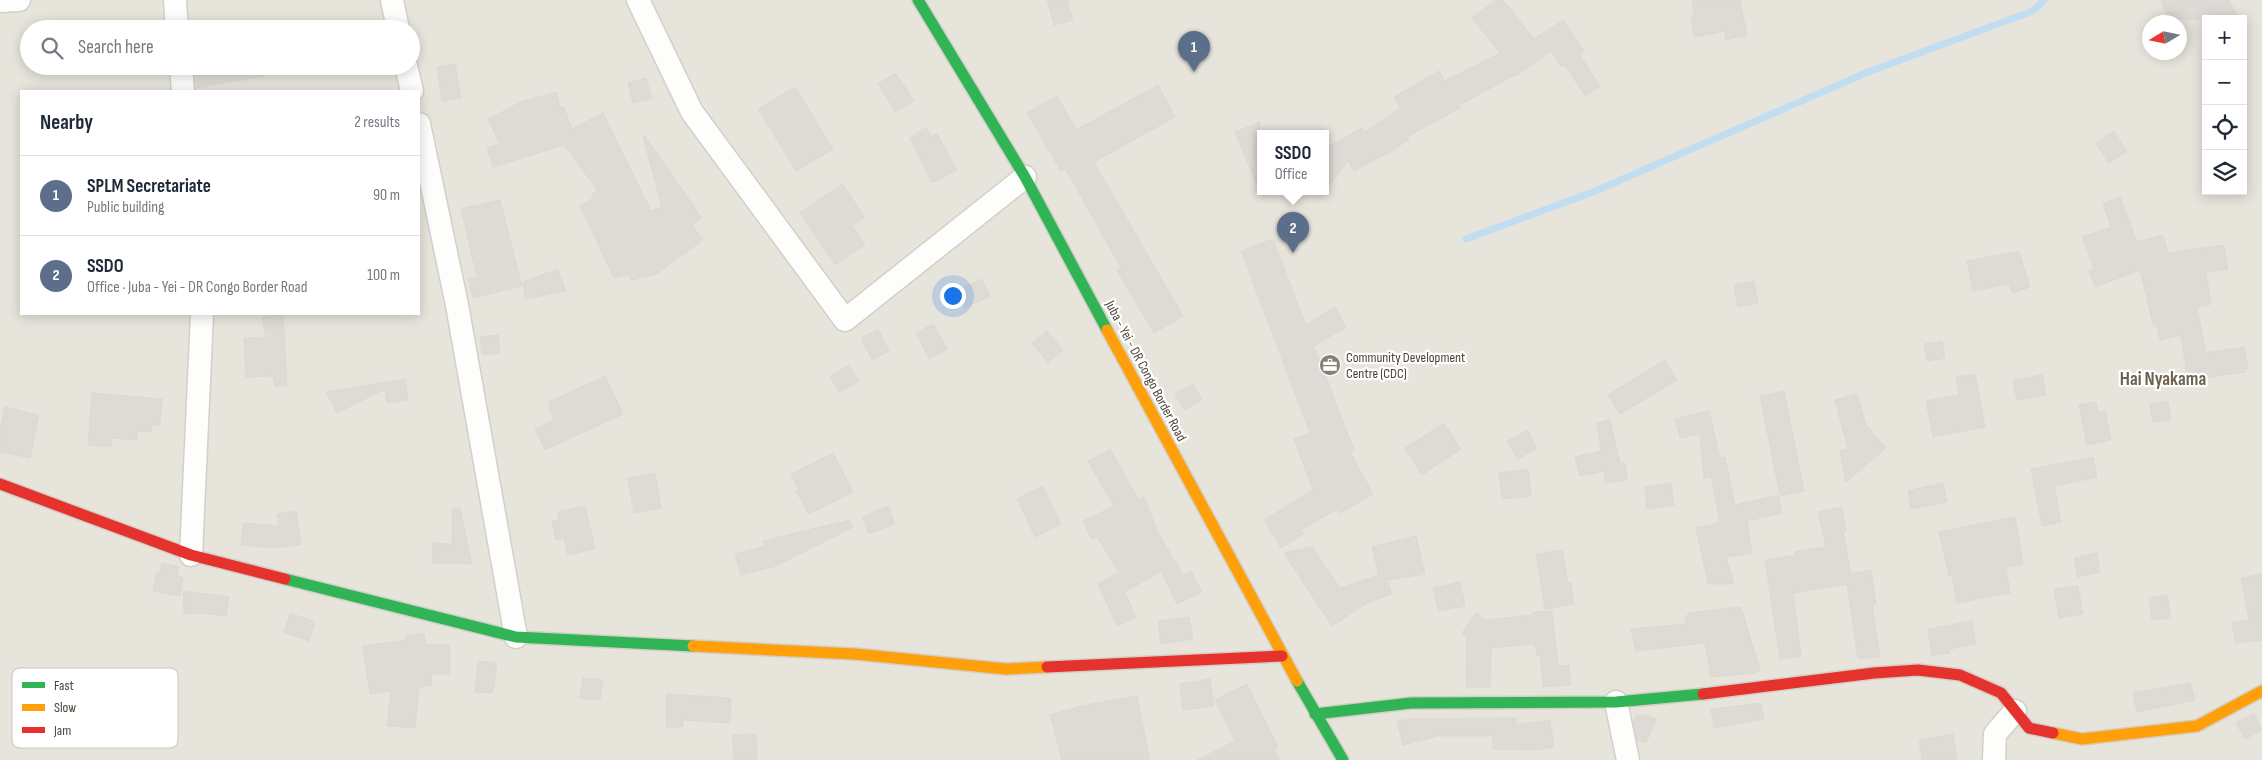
<!DOCTYPE html>
<html lang="en">
<head>
<meta charset="utf-8">
<style>
  :root { --surface:#fff; --page:#f6f6f7; --text:#1f2937; --muted:#747a83; --line:#e0e1e3; --accent:#2563eb }
  body { margin:0; font-family:"Sofia Sans Condensed",sans-serif; background:var(--page); color:var(--text) }
  .controls { position:absolute; right:15px; top:15px; display:grid; overflow:hidden; border-radius:0px; box-shadow:0 2px 12px #0003 }
  .controls button { width:45px; height:45px; display:grid; place-items:center; padding:0; border:0; border-bottom:1px solid var(--line); background:var(--surface); color:var(--text); font:25px sans-serif }
  .compass { position:absolute; left:2142px; top:15px; width:45px; height:45px; border-radius:50%; background:var(--surface); box-shadow:0 2px 12px #0003; rotate:260deg }
  .you { position:absolute; left:952px; top:295px; width:18px; height:18px; margin:-12px; border:4px solid #fff; border-radius:50%; background:#1a73e8; box-shadow:0 0 0 8px #1a73e833 }
  .badge { display:grid; place-items:center; width:32px; height:32px; border-radius:50%; background:var(--accent); color:#fff; font-size:16px; font-weight:700 }
  .pin { position:absolute; translate:-50% -41px; filter:drop-shadow(0 1px 2px #0008) }
  .pin::after { content:''; position:absolute; top:26px; width:18px; height:15px; background:inherit; clip-path:polygon(0 0,100% 0,50% 100%) }
  .popup { position:absolute; left:1257px; top:130px; width:72px; height:65px; box-sizing:border-box; display:grid; place-content:center; border-radius:0px; background:var(--surface); filter:drop-shadow(0 1px 4px #0005); font-size:16px; white-space:nowrap; color:var(--muted) }
  .popup b { font-size:19px; color:var(--text) }
  .popup::after { content:''; position:absolute; left:50%; top:100%; margin-left:-10px; border:10px solid transparent; border-top-color:var(--surface) }
  .list { margin:0; padding:0; list-style:none }
  h2 { display:flex; justify-content:space-between; align-items:center; height:65px; margin:0; padding:0 20px; font-size:21px }
  h2 small { font-size:16px; font-weight:400; color:var(--muted) }
  .list li { display:grid; grid-template-columns:32px 1fr auto; gap:15px; align-items:center; box-sizing:border-box; height:80px; padding:0 20px; border-top:1px solid var(--line) }
  .list b { display:block; font-size:19px; white-space:nowrap }
  .list p { margin:0; font-size:16px; white-space:nowrap; color:var(--muted) }
  .list em { font-size:16px; font-style:normal; color:var(--muted) }
  .icon { flex:none; width:28px; height:28px; fill:none; stroke:currentColor; stroke-width:2; stroke-linecap:round; stroke-linejoin:round }
  .map { position:relative; flex:none; width:2262px; height:760px; overflow:hidden }
  .search { position:absolute; background:var(--surface); box-shadow:0 2px 12px #0003; left:20px; top:20px; width:400px; height:55px; display:flex; align-items:center; gap:12px; box-sizing:border-box; padding:0 18px; border-radius:28px; color:var(--muted); font-size:19px }
  .panel { position:absolute; background:var(--surface); box-shadow:0 2px 12px #0003; left:20px; top:90px; width:400px; height:225px; border-radius:0px }
  .map>svg:first-child { display:block }
  .residential { fill:#e7e4dc; fill-rule:evenodd }
  .lines { fill:none; stroke-linecap:round; stroke-linejoin:round }
  .stream { stroke:#c0ddf1; stroke-width:7 }
  .building { fill:#dedbd6; stroke:#dcd9d4 }
  .street-casing { stroke:#d2d0cb; stroke-width:25 }
  .fast-casing { stroke:#d3cfc5; stroke-width:14 }
  .slow-casing { stroke:#d3cfc5; stroke-width:14 }
  .jam-casing { stroke:#d3cfc5; stroke-width:14 }
  .street { stroke:#fdfdfc; stroke-width:22 }
  .fast { stroke:#30b455; stroke-width:11 }
  .slow { stroke:#ff9f0a; stroke-width:11 }
  .jam { stroke:#e5322d; stroke-width:11 }
  .labels { text-anchor:middle; dominant-baseline:central; stroke-width:4.5; stroke-linejoin:round; paint-order:stroke }
  .poi-label { font-size:14px; fill:#4b4439; stroke:#fff; text-anchor:start }
  .street-label { font-size:14px; fill:#4b4439; stroke:#fff }
  .district-label { font-size:19px; font-weight:bold; fill:#6e6250; stroke:#fff }
  .key { fill:#fff; stroke:#c9c7c4; stroke-width:1 }
  .key-label { font-size:14px; fill:#4b4439 }
</style>
</head>
<body>
<div class="map">
<svg width="2262" height="760" viewBox="0 0 2262 760">
  <rect width="100%" height="100%" fill="#f4f2ee"/>
  <path class="residential" d="M0 0H2262V760H0ZM2206 19H2243V191H2206ZM2150 22H2180V52H2150ZM29 29H411V66H29ZM21 91H419V314H21ZM1260 134H1326V192H1260Z"/>
  <g class="lines">
    <path class="stream" d="M1466 239 1593 192 1868 72 2033 11 2044 0"/>
  </g>
  <g class="building">
    <path d="M1047 0H1067L1073 20 1054 25Z"/>
    <path d="M1495 0H1503L1534 39 1563 20 1584 51 1579 54 1600 86 1585 96 1565 65 1562 67 1551 51 1516 76 1515 75 1459 105 1460 108 1407 137 1409 139 1395 149 1354 171 1348 161 1326 189V148L1362 128 1364 133 1400 108 1394 97 1439 71 1445 81 1500 53 1472 18Z"/>
    <path d="M1692 0H1740L1747 35 1726 40 1724 31 1695 37 1691 18 1694 17Z"/>
    <path d="M2161 0H2229L2239 19H2168Z"/>
    <path d="M455 64 461 98 442 101 437 67Z"/>
    <path d="M194 66H263V76L197 88Z"/>
    <path d="M896 73 914 101 896 112 878 84Z"/>
    <path d="M646 78 652 98 633 103 628 83Z"/>
    <path d="M1158 85 1175 117 1094 162 1183 316 1154 333 1117 270 1121 268 1065 168 1061 171 1027 113 1057 96 1076 130Z"/>
    <path d="M795 87 833 149 796 171 758 109Z"/>
    <path d="M556 92 560 108 564 107 572 129 603 113 651 211 662 207 643 137 645 136 702 218 692 225 703 240 657 274 631 280 629 274 614 278 580 206 593 198 592 194 598 191 564 145 493 167 487 148 500 144 488 119 521 102Z"/>
    <path d="M1260 122V192L1235 132Z"/>
    <path d="M926 127 931 137 937 134 957 170 932 183 910 138Z"/>
    <path d="M2114 131 2127 152 2109 163 2096 143Z"/>
    <path d="M842 184 865 217 852 226 865 245 835 265 800 213Z"/>
    <path d="M2120 197 2137 242 2163 235 2168 253 2224 245 2228 269 2206 272 2211 304 2197 307 2206 353 2244 347 2248 368 2245 369V372L2188 380 2181 335 2160 340 2157 326 2154 327 2140 270 2095 287 2089 271 2094 269 2082 237 2111 227 2103 204Z"/>
    <path d="M500 200 522 286 473 298 468 279 477 277 461 209Z"/>
    <path d="M1273 239 1306 325 1335 307 1346 327 1314 346 1354 450 1350 452 1373 494 1340 513 1337 509 1301 530 1304 534 1281 548 1264 520 1313 490 1294 439 1310 433 1241 251Z"/>
    <path d="M2019 251 2030 287 2012 293 2009 284 1973 291 1967 261Z"/>
    <path d="M558 269 566 291 525 299 523 282Z"/>
    <path d="M982 279 990 296 964 308 956 291Z"/>
    <path d="M1754 281 1758 303 1738 307 1734 285Z"/>
    <path d="M283 314 287 385 275 387 273 376 246 377 244 338 266 337 262 317Z"/>
    <path d="M933 324 948 349 929 359 916 333Z"/>
    <path d="M878 329 889 351 872 360 861 338Z"/>
    <path d="M1047 331 1063 350 1048 363 1032 343Z"/>
    <path d="M498 335 500 353 482 355 480 337Z"/>
    <path d="M1942 341 1945 358 1927 361 1924 344Z"/>
    <path d="M1665 360 1677 380 1620 414 1608 395Z"/>
    <path d="M849 365 859 381 840 392 830 377Z"/>
    <path d="M1975 374 1985 427 1933 437 1926 401 1959 395 1956 377Z"/>
    <path d="M2042 375 2046 395 2017 400 2013 380Z"/>
    <path d="M605 376 623 414 545 450 535 429 554 420 549 409V402Z"/>
    <path d="M405 379 408 400 387 403 385 389 337 413 326 392Z"/>
    <path d="M1193 384 1202 400 1184 410 1175 394Z"/>
    <path d="M1784 391 1804 491 1780 496 1760 396Z"/>
    <path d="M92 393 162 399 160 425H152L151 432 137 431V440L112 438 111 447 88 445Z"/>
    <path d="M1857 394 1866 425 1886 448 1846 482 1840 451 1848 449 1835 400Z"/>
    <path d="M2168 401 2171 420 2153 422 2150 404Z"/>
    <path d="M2096 402 2098 412 2105 411 2111 440 2087 445 2079 405Z"/>
    <path d="M5 407 39 415 30 458 0 452V429Z"/>
    <path d="M1709 411 1720 458 1725 457 1735 505 1778 495 1782 513 1747 521 1752 553 1726 557 1734 584H1708L1696 528 1720 523 1711 477 1704 478 1700 434 1680 438 1675 419Z"/>
    <path d="M1610 420 1620 463H1625L1627 480 1605 483 1604 471 1580 476 1575 457 1601 451 1597 423Z"/>
    <path d="M1444 423 1461 449 1422 475 1405 448Z"/>
    <path d="M1527 430 1537 448 1518 459 1507 441Z"/>
    <path d="M1110 449 1138 499 1144 496 1157 531 1183 575 1191 571 1202 592 1177 604 1161 571 1125 592 1136 618 1117 626 1098 584 1119 572 1097 537 1091 539 1083 521 1114 506 1088 461Z"/>
    <path d="M833 453 853 492 809 514 796 491 799 490 791 474Z"/>
    <path d="M2093 457 2097 477 2054 486 2061 522 2042 526 2031 469Z"/>
    <path d="M1528 469 1531 496 1502 499 1499 473Z"/>
    <path d="M655 473 661 508 634 513 628 478Z"/>
    <path d="M1671 483 1674 505 1647 509 1645 487Z"/>
    <path d="M1943 483 1947 502 1911 509 1908 491Z"/>
    <path d="M1043 486 1061 524 1035 537 1017 499Z"/>
    <path d="M585 506 595 549 568 555 564 538 556 540 552 521 559 519 558 512Z"/>
    <path d="M888 506 895 524 869 534 862 517Z"/>
    <path d="M1841 507 1846 530 1843 531 1851 574 1871 570 1876 604 1872 605 1880 657 1858 659 1847 584 1793 593 1801 656 1780 659 1765 560 1795 555V552L1826 547 1818 512Z"/>
    <path d="M460 508 472 564 432 563 433 543 452 544V509Z"/>
    <path d="M296 511 301 544 276 548 241 545 243 523 279 526 277 514Z"/>
    <path d="M2015 517 2023 564 2006 567 2010 593 1957 603 1952 576H1949L1939 532Z"/>
    <path d="M850 520 853 527 776 566 741 575 735 554 765 546 763 541Z"/>
    <path d="M1416 536 1425 574 1387 580 1392 594 1367 603 1332 626 1284 553 1312 547 1340 588 1379 575 1372 547Z"/>
    <path d="M1562 550 1568 583H1571L1574 604 1545 609 1536 554Z"/>
    <path d="M2097 553 2100 572 2078 577 2074 558Z"/>
    <path d="M162 563 179 567 177 576 183 578 180 596 153 591 157 573H160Z"/>
    <path d="M2262 574V640L2236 643 2232 623 2249 620 2241 578Z"/>
    <path d="M1460 582 1465 606 1438 611 1433 588Z"/>
    <path d="M2078 586 2083 614 2059 618 2054 589Z"/>
    <path d="M183 591 229 597 226 616 200 613 184 614Z"/>
    <path d="M2167 595 2171 618 2152 620 2149 598Z"/>
    <path d="M1741 607 1760 670 1755 673 1711 677 1705 643 1636 651 1631 629 1687 624 1685 616 1690 615 1689 613Z"/>
    <path d="M1552 611 1558 666 1569 665 1571 685 1543 687 1540 655 1537 656 1535 644 1491 648 1490 687H1466L1467 637 1462 633 1476 613 1486 620 1533 615V612Z"/>
    <path d="M290 613 315 622 309 641 284 632Z"/>
    <path d="M1189 617 1193 639 1161 644 1158 621Z"/>
    <path d="M1972 621 1976 644 1950 649V653L1932 656 1928 629Z"/>
    <path d="M424 633 426 645H450V674H431L432 685 419 687 415 728 387 726 391 691 370 694 363 646 406 640 405 636Z"/>
    <path d="M478 661 497 663 493 693 475 692Z"/>
    <path d="M583 678 603 680 600 700 580 698Z"/>
    <path d="M1210 679 1214 706 1183 710 1180 684Z"/>
    <path d="M2190 683 2195 700 2137 712 2133 693Z"/>
    <path d="M1247 684 1278 747 1274 749 1280 760H1197L1235 741 1215 700Z"/>
    <path d="M666 694 731 698 730 723 683 720V727H666Z"/>
    <path d="M1137 696 1150 760H1062L1050 715 1081 706Z"/>
    <path d="M1761 703 1764 719 1714 728 1711 709Z"/>
    <path d="M2254 713 2262 730 2245 739 2236 723Z"/>
    <path d="M1645 715 1656 719 1646 743 1637 740 1634 722 1636 716Z"/>
    <path d="M1516 718V725L1550 720 1554 747 1535 750 1493 749V736H1438L1403 745 1397 721 1412 719Z"/>
    <path d="M756 734 757 760H734L732 735Z"/>
    <path d="M1953 734 1957 760H1922L1919 740Z"/>
  </g>
  <g class="lines">
    <g class="street-casing">
      <g id="street">
        <path d="M175 0 177 29"/>
        <path d="M392 0 398 29"/>
        <path d="M638 0 692 112 845 320 1025 177"/>
        <path d="M0 1 19 0"/>
        <path d="M181 66 183 91"/>
        <path d="M406 66 412 91"/>
        <path d="M419 124 457 305 516 637"/>
        <path d="M191 555 202 314"/>
        <path d="M1616 702 1628 760"/>
        <path d="M1994 760 1995 734 2015 711"/>
      </g>
    </g>
    <g class="fast-casing">
      <g id="fast">
        <path d="M918 0 1025 177 1107 330"/>
        <path d="M285 579 516 637 693 646"/>
        <path d="M1297 681 1343 760"/>
        <path d="M1315 714 1411 703 1616 702 1703 694"/>
      </g>
    </g>
    <g class="slow-casing">
      <g id="slow">
        <path d="M1107 330 1297 681"/>
        <path d="M693 646 855 654 1006 669 1047 667"/>
        <path d="M2053 733 2082 739 2197 726 2262 691"/>
      </g>
    </g>
    <g class="jam-casing">
      <g id="jam">
        <path d="M0 484 191 555 285 579"/>
        <path d="M1047 667 1282 656"/>
        <path d="M1703 694 1874 673 1918 670 1960 675 2001 693 2029 728 2053 733"/>
      </g>
    </g>
    <use href="#street" class="street"/>
    <use href="#fast" class="fast"/>
    <use href="#slow" class="slow"/>
    <use href="#jam" class="jam"/>
  </g>
  <defs>
    <g id="office-disc" transform="scale(1.125)"><circle r="9.5" fill="#868178" stroke="#fff"/><path d="M-6-3h4V-5.5h4V-3h4V5H-6ZM-1-4.5V-3h2v-1.5ZM-6 0V1H6V0Z" fill="#fff"/></g>
  </defs>
  <g fill-rule="evenodd">
    <use href="#office-disc" x="1330" y="365"/>
  </g>
  <g class="labels">
    <g class="poi-label">
      <text x="1346" y="357">Community Development<tspan x="1346" dy="16">Centre (CDC)</tspan></text>
    </g>
    <g class="street-label">
      <text transform="translate(1146 371) rotate(62)">Juba - Yei - DR Congo Border Road</text>
    </g>
    <g class="district-label">
      <text x="2163" y="379">Hai Nyakama</text>
    </g>
  </g>
  <rect x="12" y="668" width="166" height="80" rx="8" class="key"/>
  <rect x="22" y="682" width="23" height="6" fill="#30b455"/>
  <rect x="22" y="704" width="23" height="7" fill="#ff9f0a"/>
  <rect x="22" y="727" width="23" height="6" fill="#e5322d"/>
  <g class="key-label">
    <text x="54" y="690">Fast</text>
    <text x="54" y="712">Slow</text>
    <text x="54" y="735">Jam</text>
  </g>
</svg>
<div class="controls">
<button>+</button>
<button>−</button>
<button><svg class="icon" aria-label="locate" viewBox="0 0 24 24"><circle cx="12" cy="12" r="6"/><path d="M12 2v4M12 18v4M2 12h4M18 12h4"/></svg></button>
<button><svg class="icon" aria-label="layers" viewBox="0 0 24 24"><path d="M12 4l9 5-9 5-9-5zM3 14l9 5 9-5"/></svg></button>
</div>
<svg class="compass" viewBox="-18 -18 36 36"><path d="M0-13l5 13h-10z" fill="#e53935"/><path d="M0 13l5-13h-10z" fill="#747a83"/></svg>
<div class="you"></div>
<div class="pin badge" style="left:1194px;top:72px;background:#5c6f8a">1</div>
<div class="pin badge" style="left:1293px;top:253px;background:#5c6f8a">2</div>
<div class="popup"><b>SSDO</b>Office</div>
<div class="search"><svg class="icon" aria-label="search" viewBox="0 0 24 24"><circle cx="10" cy="10" r="6"/><path d="M15 15l6 6"/></svg>Search here</div>
<section class="panel">
<h2>Nearby<small>2 results</small></h2>
<ul class="list">
<li><span class="badge" style="background:#5c6f8a">1</span><div><b>SPLM Secretariate</b><p>Public building</p></div><em>90 m</em></li>
<li><span class="badge" style="background:#5c6f8a">2</span><div><b>SSDO</b><p>Office · Juba - Yei - DR Congo Border Road</p></div><em>100 m</em></li>
</ul>
</section>
</div>
</body>
</html>
